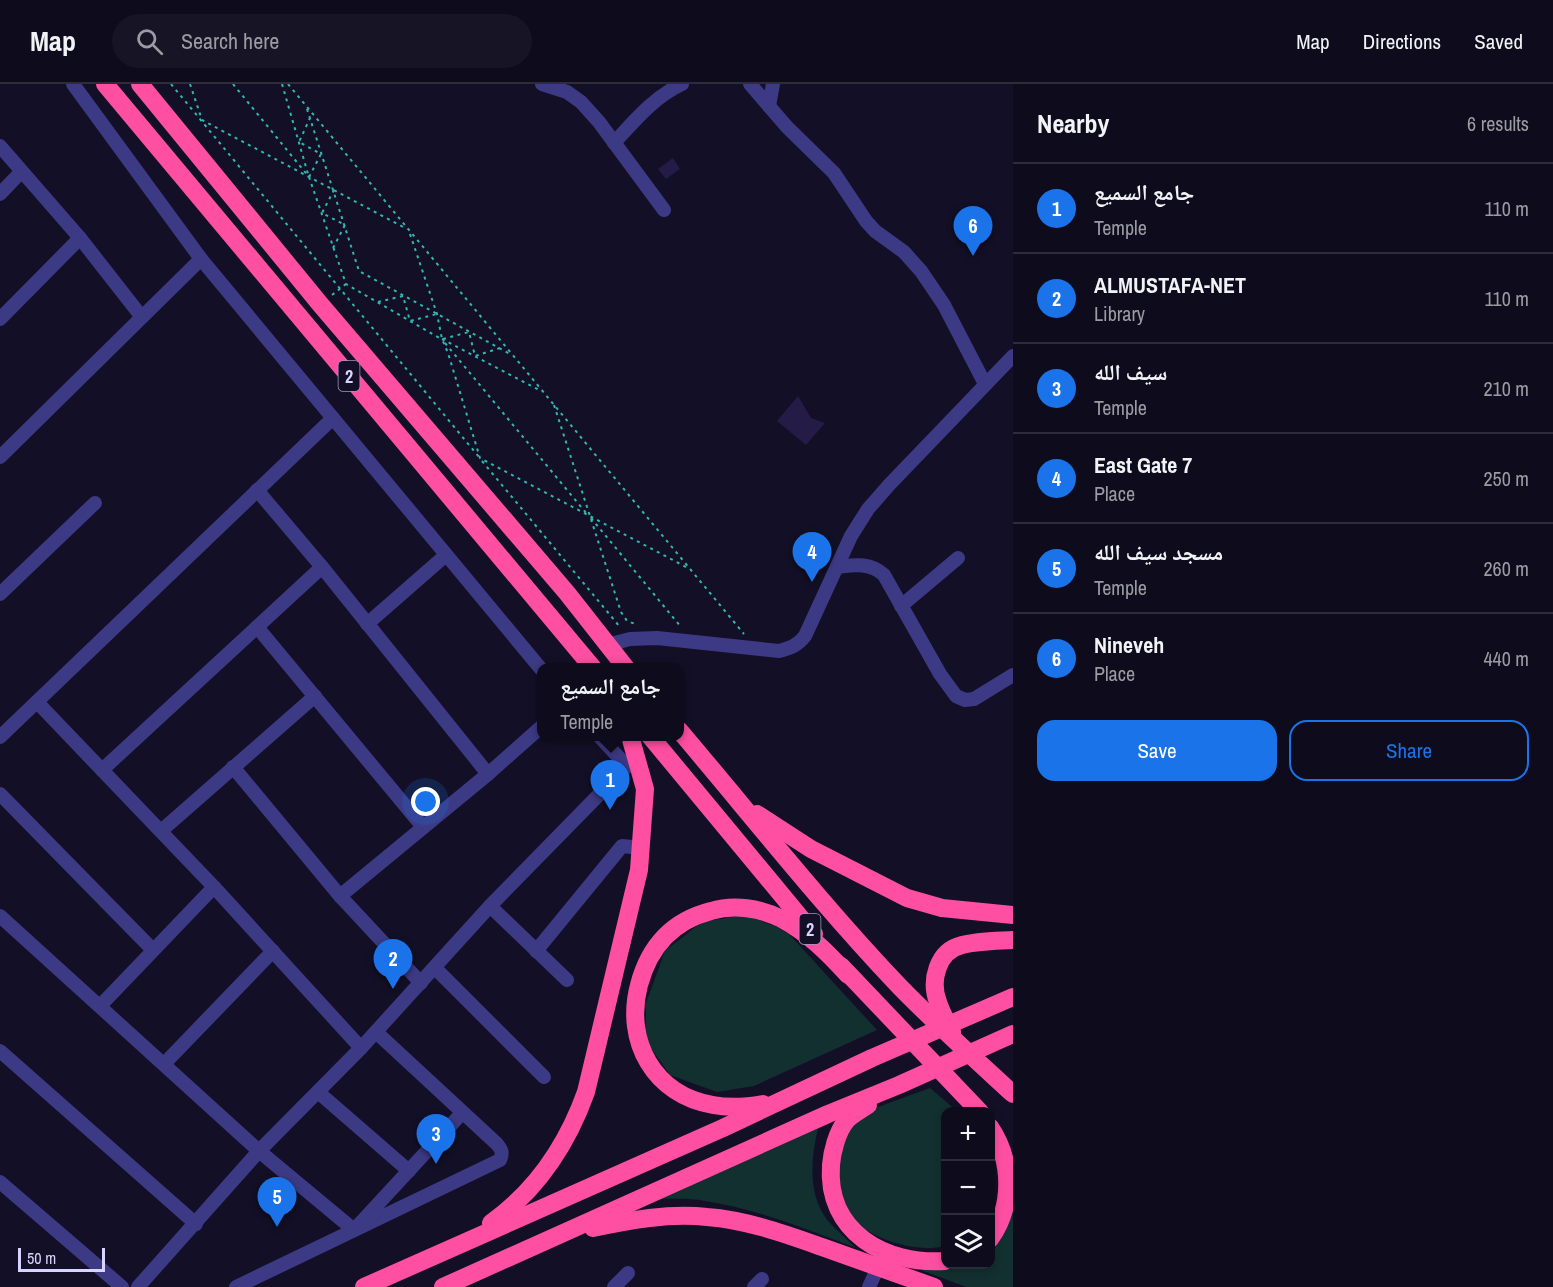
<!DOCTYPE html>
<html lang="en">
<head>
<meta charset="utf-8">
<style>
  :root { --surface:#0e0b1c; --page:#171425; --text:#f1f3f6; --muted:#9b9ba3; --line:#2e2b3b; --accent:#1a73e8 }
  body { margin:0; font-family:"Archivo Narrow","Noto Naskh Arabic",sans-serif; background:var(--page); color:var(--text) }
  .controls { position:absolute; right:18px; bottom:18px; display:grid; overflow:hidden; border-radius:12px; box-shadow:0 3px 9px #0003 }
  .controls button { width:54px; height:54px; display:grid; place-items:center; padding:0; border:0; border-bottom:2px solid var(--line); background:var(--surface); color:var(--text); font:30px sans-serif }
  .scale { position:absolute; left:18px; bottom:15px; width:87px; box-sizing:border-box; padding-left:6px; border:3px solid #d9d4ff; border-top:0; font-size:16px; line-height:21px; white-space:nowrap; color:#d9d4ff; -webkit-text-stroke:4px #130f26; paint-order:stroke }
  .you { position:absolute; left:426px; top:718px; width:21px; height:21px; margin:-15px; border:4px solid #fff; border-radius:50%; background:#1a73e8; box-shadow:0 0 0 9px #1a73e833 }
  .badge { display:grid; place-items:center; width:39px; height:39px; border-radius:50%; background:var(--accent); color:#fff; font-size:20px; font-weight:700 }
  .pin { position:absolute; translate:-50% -50px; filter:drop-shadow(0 2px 3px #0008) }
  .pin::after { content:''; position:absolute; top:32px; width:21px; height:18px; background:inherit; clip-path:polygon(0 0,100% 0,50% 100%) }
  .popup { position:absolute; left:537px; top:579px; width:147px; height:78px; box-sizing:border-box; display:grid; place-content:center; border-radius:12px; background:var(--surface); filter:drop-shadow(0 2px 4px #0005); font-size:20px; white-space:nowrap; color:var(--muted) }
  .popup b { font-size:22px; color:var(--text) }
  .popup::after { content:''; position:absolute; left:50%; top:100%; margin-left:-12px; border:12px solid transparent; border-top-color:var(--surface) }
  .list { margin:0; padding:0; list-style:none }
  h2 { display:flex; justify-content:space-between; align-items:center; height:78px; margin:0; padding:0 24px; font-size:26px }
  h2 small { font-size:20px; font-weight:400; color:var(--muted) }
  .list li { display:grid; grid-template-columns:39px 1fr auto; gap:18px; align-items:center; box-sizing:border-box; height:90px; padding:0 24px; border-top:2px solid var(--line) }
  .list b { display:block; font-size:22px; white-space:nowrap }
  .list p { margin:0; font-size:20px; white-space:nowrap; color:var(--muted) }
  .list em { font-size:20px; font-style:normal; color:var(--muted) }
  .actions { display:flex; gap:12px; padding:18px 24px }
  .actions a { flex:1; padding:14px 0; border:2px solid var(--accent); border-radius:18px; text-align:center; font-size:21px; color:var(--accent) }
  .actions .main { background:var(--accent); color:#fff }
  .icon { flex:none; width:33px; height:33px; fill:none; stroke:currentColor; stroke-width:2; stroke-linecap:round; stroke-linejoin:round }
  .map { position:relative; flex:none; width:1013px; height:1203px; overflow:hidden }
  header { display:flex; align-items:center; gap:36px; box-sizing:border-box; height:84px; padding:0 30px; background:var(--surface); border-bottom:2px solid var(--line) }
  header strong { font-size:28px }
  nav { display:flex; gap:33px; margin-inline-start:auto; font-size:21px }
  .search { width:420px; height:54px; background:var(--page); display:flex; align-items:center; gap:15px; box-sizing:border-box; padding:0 21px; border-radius:33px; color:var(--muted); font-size:22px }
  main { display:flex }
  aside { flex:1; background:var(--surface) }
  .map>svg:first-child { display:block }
  .green { fill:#12302f }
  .building { fill:#241b47 }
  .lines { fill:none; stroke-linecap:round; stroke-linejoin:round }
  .path { stroke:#2fb8b0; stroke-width:2; stroke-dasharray:3 4.5; stroke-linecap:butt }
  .minor { stroke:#3d3a85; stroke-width:14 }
  .highway { stroke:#ff4fa3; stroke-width:18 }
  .labels { text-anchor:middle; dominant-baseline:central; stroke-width:6; stroke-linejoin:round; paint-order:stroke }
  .shield { fill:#130f26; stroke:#9e99be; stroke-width:1.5 }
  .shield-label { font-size:18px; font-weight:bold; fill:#d9d4ff }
</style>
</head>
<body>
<header>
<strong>Map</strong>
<div class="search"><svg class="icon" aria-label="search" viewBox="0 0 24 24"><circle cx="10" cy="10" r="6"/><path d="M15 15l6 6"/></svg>Search here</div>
<nav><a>Map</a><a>Directions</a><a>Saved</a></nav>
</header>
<main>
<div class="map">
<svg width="1013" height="1203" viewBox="0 0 1013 1203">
  <rect width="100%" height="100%" fill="#130f26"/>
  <g class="green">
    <path d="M744 831 775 842 789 850 877 946 754 1002 717 1008 670 991 646 957V919L665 867 702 838Z"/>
    <path d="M930 1004 957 1027 945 1028V1162C910 1171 851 1149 837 1114 833 1105 841 1061 843 1049L875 1024Z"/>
    <path d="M818 1044C811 1075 807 1110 828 1137 836 1146 847 1155 856 1164 806 1145 757 1125 705 1117 690 1114 673 1115 658 1115Z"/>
    <path d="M1013 1082V1203H966L921 1186 955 1181 990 1180 991 1158Z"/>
  </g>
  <g class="building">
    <path d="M673 74 680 85 666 95 658 85Z"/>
    <path d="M798 312 811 334 825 339 806 361 777 337Z"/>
  </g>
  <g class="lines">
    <g class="path">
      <path d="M171 0 479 373"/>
      <path d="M190 0 202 36 407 145"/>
      <path d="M233 0 309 93 346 200 441 255"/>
      <path d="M282 0 308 90"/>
      <path d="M288 0 744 550"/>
      <path d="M307 25 359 187 510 270"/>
      <path d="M309 93 321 70 299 58 310 34"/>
      <path d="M410 150 437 230 442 255 448 269 480 374 686 483"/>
      <path d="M333 164 345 141 322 129 334 106"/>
      <path d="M332 211 346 200"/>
      <path d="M378 218 403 212 410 237 437 230"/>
      <path d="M442 255 541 307"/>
      <path d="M443 255 469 248 475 272 500 264"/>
      <path d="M445 259 587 430"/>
      <path d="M554 321 621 528 627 537 638 541"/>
      <path d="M482 377 620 543"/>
      <path d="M591 434 681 543"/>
    </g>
    <g class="minor">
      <path d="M73 0 201 175 541 585"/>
      <path d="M542 0 567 8 581 18 599 38 664 126"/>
      <path d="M750 0 787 43 834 89 866 137 875 147 904 168 921 187 944 221 985 300"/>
      <path d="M769 22 773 0"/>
      <path d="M614 59C635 36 654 13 682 0"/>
      <path d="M0 62 80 154 141 232"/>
      <path d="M0 110 21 88"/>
      <path d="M0 235 80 154"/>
      <path d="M0 373 201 175"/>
      <path d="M257 406 322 483 488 690"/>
      <path d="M837 483C854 481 870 478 884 491L940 590 956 612 965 616 974 615 1013 591"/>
      <path d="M0 510 95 419"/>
      <path d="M901 522 958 474"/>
      <path d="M367 540 446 471"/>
      <path d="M257 543 423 743"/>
      <path d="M607 561 630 555 657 554 779 567C791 564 798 561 805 552L851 452 868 425 889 401 1013 272"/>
      <path d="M37 618 214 803 361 964"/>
      <path d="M599 652 623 678 628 681 637 680"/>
      <path d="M0 653 333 334"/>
      <path d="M233 683 340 812 421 899"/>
      <path d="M102 686 322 483"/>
      <path d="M0 710 153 866"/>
      <path d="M161 747 315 612"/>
      <path d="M340 812 488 690 541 643"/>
      <path d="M490 822 567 896"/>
      <path d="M0 832 259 1067 354 1146 462 1029"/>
      <path d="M536 867 622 762 642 764"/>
      <path d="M435 884 544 993"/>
      <path d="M100 922 214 803"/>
      <path d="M0 967 196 1140"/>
      <path d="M164 980 273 867"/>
      <path d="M318 1008 409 1087"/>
      <path d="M0 1098 122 1203"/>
      <path d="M138 1203 259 1067 361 964 490 822 628 681"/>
      <path d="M236 1203 500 1076C503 1069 502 1066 497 1060L376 948"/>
      <path d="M614 1203 628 1189"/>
      <path d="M754 1203 762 1195"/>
      <path d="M869 1203 878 1183"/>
    </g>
    <g class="highway">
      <path d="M105 0 593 584"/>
      <path d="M140 0 320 220 567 509 626 584"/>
      <path d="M679 646C752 732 822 821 900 903 936 940 975 975 1013 1010"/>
      <path d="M650 652 814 850"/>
      <path d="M757 730 811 765 907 814 942 824 1013 831"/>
      <path d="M841 882 980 1028"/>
      <path d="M952 948C947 938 941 928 938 918 930 897 937 867 962 861 978 857 996 857 1013 856"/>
      <path d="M763 1020C746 1023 729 1024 713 1021 654 1011 624 957 639 901 649 863 672 837 711 827 734 820 760 824 782 835 808 849 828 869 848 891"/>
      <path d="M868 1021C861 1026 851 1031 846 1037 837 1048 832 1068 831 1081 826 1148 885 1181 945 1177"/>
      <path d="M990 1043C1013 1077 1013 1123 990 1155"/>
      <path d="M491 1139C537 1106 567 1061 586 1008L639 786 645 705 630 652"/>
      <path d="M593 1144C630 1136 669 1129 707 1133 747 1136 785 1150 822 1163 859 1176 897 1190 934 1203"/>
      <path d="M364 1203 723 1044 872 974 1013 913"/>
      <path d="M443 1203 828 1030 899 1001 1013 950"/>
    </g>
  </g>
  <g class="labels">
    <g class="shield">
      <rect x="338.5" y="277" width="21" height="30" rx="4.5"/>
      <rect x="799.5" y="830" width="21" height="30" rx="4.5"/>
    </g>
    <g class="shield-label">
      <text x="349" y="292">2</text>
      <text x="810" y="845">2</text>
    </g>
  </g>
</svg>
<div class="controls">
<button>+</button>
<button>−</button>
<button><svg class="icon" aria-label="layers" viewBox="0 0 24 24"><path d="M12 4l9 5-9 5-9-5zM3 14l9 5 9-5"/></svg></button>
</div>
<div class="scale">50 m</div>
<div class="you"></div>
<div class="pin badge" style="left:610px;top:726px">1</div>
<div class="popup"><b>جامع السميع</b>Temple</div>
<div class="pin badge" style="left:393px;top:905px">2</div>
<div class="pin badge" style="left:436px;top:1080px">3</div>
<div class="pin badge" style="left:812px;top:498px">4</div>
<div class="pin badge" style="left:277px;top:1143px">5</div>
<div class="pin badge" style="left:973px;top:172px">6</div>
</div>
<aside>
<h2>Nearby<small>6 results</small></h2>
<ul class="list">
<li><span class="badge">1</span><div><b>جامع السميع</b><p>Temple</p></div><em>110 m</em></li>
<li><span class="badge">2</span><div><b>ALMUSTAFA-NET</b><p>Library</p></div><em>110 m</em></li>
<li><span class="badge">3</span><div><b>سيف الله</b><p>Temple</p></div><em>210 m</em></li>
<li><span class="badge">4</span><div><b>East Gate 7</b><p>Place</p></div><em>250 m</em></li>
<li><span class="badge">5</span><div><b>مسجد سيف الله</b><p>Temple</p></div><em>260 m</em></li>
<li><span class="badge">6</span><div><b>Nineveh</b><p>Place</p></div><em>440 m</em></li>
</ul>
<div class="actions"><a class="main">Save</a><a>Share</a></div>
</aside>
</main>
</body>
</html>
